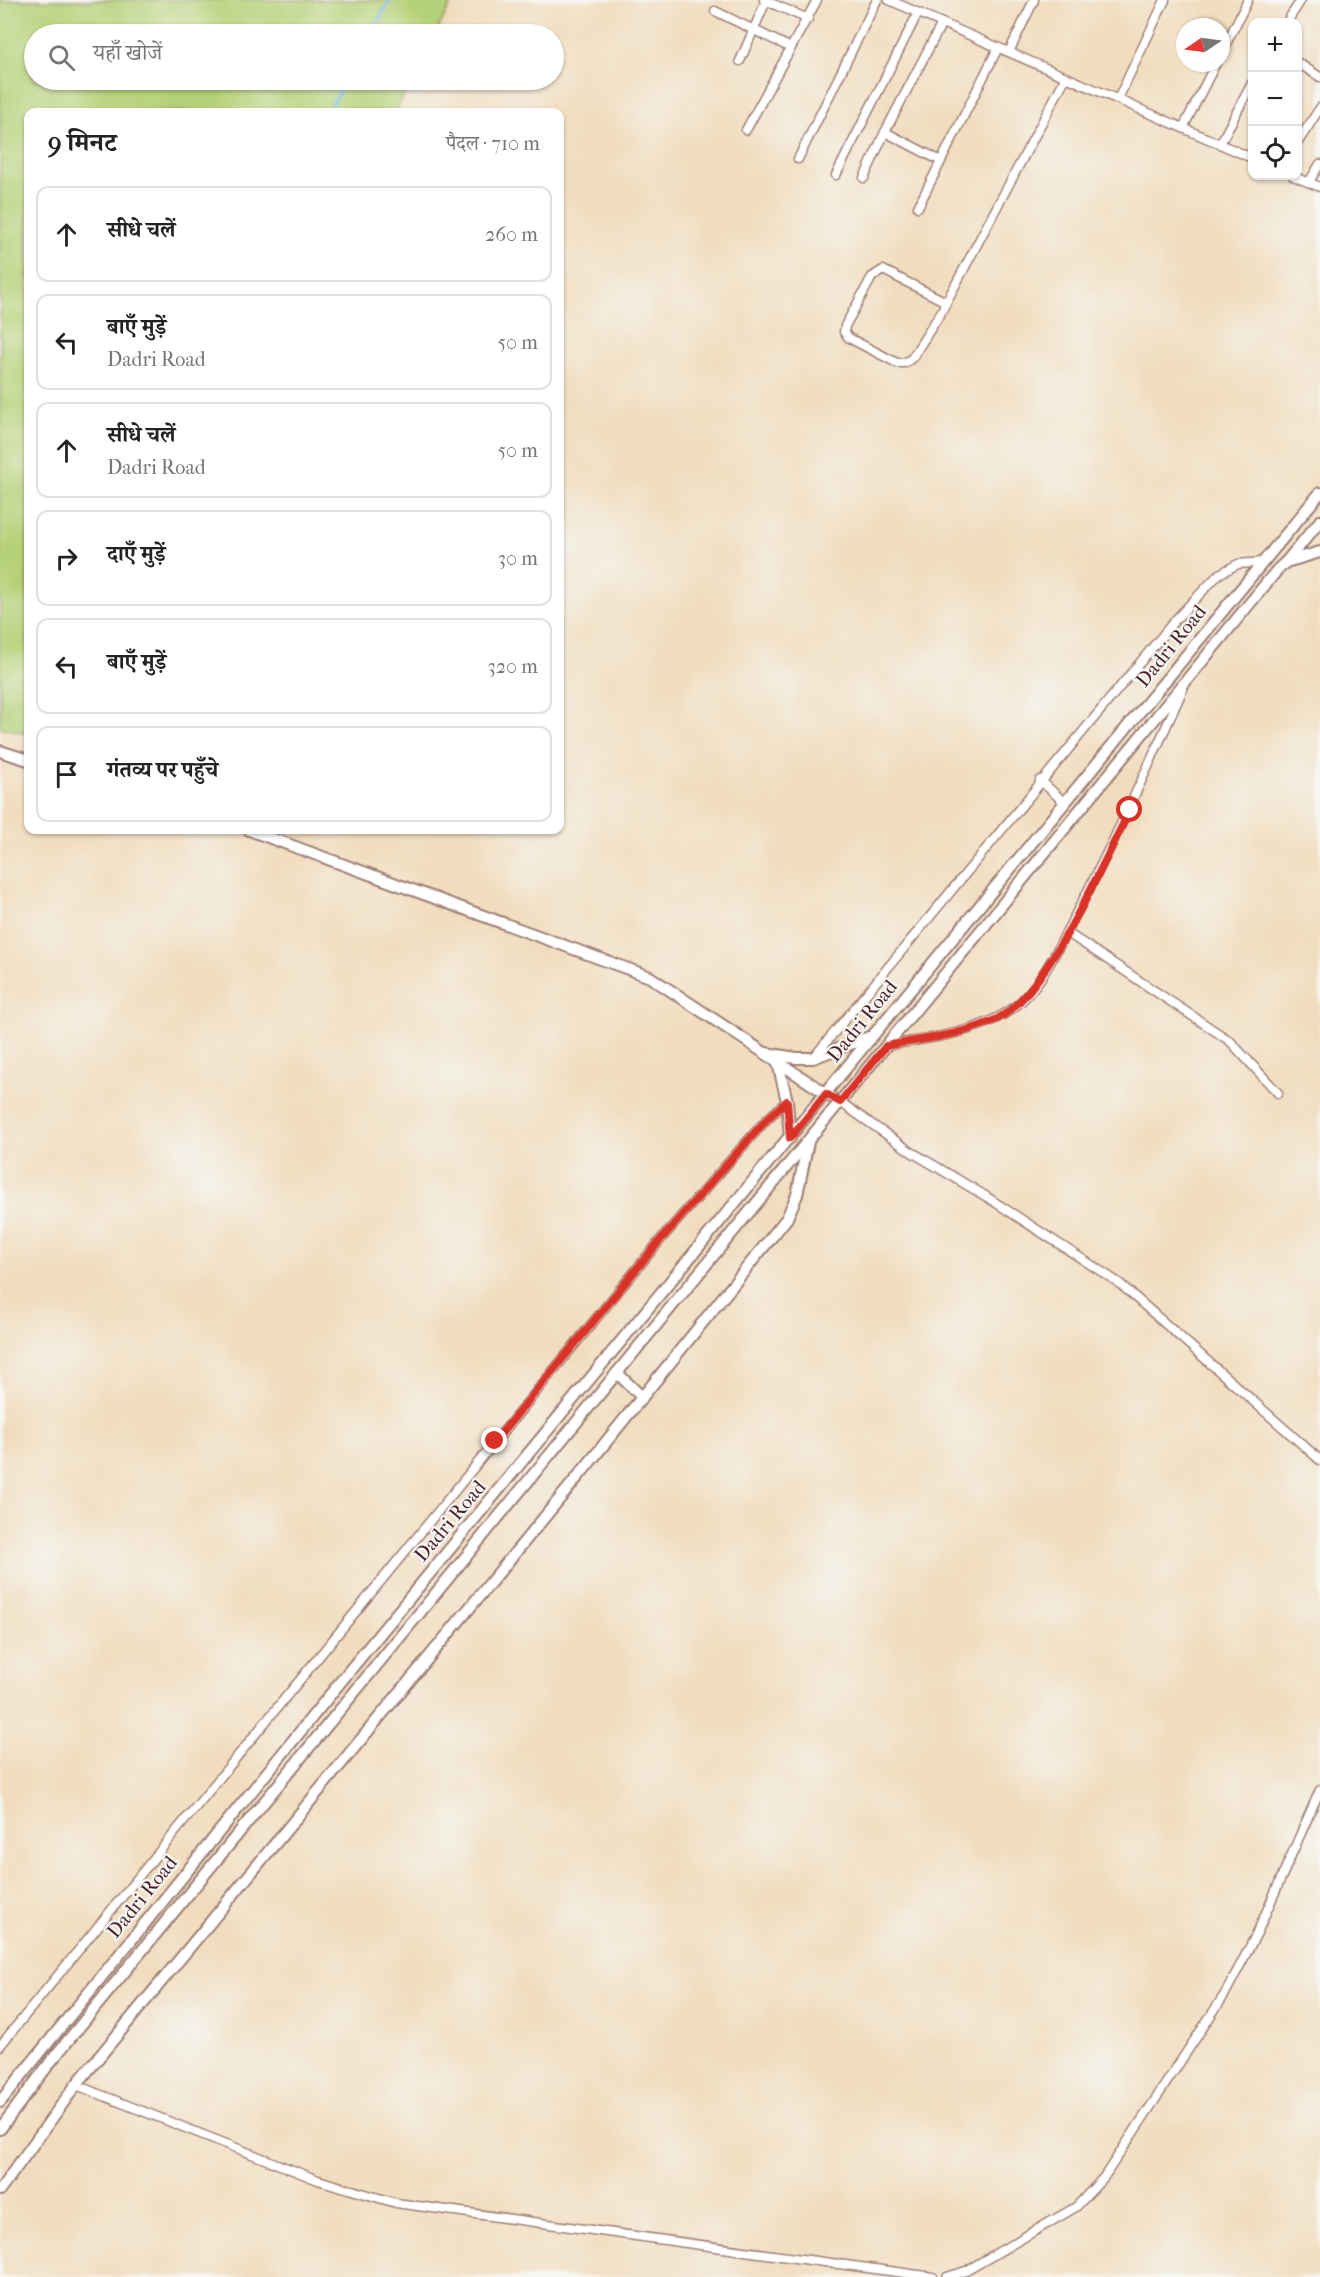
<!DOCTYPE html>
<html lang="hi">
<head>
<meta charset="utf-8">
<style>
  :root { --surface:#fff; --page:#f2f2f2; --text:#222; --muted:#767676; --line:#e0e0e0 }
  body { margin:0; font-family:"IM FELL French Canon","Noto Serif Devanagari",serif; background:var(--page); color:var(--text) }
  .controls { position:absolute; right:18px; top:18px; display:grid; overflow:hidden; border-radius:12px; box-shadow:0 2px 4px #0004 }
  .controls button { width:54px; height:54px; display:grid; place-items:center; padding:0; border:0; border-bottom:2px solid var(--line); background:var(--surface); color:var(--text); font:30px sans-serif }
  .compass { position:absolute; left:1176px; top:18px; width:54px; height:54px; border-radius:50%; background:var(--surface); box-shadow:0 2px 4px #0004; rotate:257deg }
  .stop { position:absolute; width:18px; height:18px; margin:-14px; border:4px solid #d93025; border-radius:50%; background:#fff }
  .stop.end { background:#d93025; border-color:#fff; box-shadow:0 2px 6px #0008 }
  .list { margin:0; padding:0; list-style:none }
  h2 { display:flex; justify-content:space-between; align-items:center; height:78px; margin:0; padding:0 24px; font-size:26px }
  h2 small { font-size:20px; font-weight:400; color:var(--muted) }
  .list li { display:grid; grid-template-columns:39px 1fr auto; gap:18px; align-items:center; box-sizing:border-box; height:96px; margin:0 12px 12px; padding:0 12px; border:2px solid var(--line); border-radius:12px }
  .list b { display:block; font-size:22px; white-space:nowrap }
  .list p { margin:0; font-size:20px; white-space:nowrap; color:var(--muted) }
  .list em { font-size:20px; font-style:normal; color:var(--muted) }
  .icon { flex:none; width:33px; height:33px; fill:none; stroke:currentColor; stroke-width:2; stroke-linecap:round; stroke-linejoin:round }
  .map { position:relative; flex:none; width:1320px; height:2277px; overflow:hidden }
  .search { position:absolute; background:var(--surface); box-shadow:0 2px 4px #0004; left:24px; top:24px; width:540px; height:66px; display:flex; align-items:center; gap:15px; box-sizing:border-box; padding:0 21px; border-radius:33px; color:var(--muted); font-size:22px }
  .panel { position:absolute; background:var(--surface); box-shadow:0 2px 4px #0004; left:24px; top:108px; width:540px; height:726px; border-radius:12px }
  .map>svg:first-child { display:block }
  .green { fill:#b5d177; stroke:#807851; stroke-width:1.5 }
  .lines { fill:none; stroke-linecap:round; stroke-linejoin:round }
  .stream { stroke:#73b9ea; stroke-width:3 }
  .street-casing { stroke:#9e7e74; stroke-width:11 }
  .secondary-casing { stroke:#9e7e74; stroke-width:14 }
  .street { stroke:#fff; stroke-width:8 }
  .secondary { stroke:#fff; stroke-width:10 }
  .route { stroke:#d93025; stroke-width:8 }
  .labels { text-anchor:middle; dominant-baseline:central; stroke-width:4.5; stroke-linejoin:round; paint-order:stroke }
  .street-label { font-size:20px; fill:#4a1f2b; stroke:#f6f6f2 }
</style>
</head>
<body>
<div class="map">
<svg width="1320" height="2277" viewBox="0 0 1320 2277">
  <rect width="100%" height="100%" fill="#f6f6f2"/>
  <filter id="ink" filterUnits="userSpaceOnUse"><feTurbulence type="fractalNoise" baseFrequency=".0167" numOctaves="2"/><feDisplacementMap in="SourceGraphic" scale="12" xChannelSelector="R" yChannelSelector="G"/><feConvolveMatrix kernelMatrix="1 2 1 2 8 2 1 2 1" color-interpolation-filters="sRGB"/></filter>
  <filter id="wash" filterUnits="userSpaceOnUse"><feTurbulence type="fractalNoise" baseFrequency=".008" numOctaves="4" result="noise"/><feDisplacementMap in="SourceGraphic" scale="24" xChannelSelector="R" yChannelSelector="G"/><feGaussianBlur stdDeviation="1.35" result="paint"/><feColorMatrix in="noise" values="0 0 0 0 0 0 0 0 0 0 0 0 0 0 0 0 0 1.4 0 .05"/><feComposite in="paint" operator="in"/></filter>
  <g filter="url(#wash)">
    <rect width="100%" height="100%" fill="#f1ddbe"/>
    <path class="green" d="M0 0H453L435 34H34V80H412L395 112H28V734L0 727Z"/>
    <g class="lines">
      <g class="stream">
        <path d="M371 34 390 0"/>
        <path d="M328 112 346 80"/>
      </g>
    </g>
  </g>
  <g filter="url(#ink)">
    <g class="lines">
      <g class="street-casing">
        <g id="street">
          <path d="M764 0 808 19"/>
          <path d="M889 0 1252 158"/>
          <path d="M715 11 791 48"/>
          <path d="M1287 22 1301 0"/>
          <path d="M1009 52 1034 0"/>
          <path d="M1221 54 1248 0"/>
          <path d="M740 61 766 1"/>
          <path d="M1298 63 1320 77"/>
          <path d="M1118 99 1165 0"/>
          <path d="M1183 128 1216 63"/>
          <path d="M746 130 817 0"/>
          <path d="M885 132 941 161"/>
          <path d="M1298 142 1320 108"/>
          <path d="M1220 144 1252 83"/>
          <path d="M798 159 877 0"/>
          <path d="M836 175 918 13"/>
          <path d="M1293 176 1320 187"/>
          <path d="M864 178 885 132 942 23"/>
          <path d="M1309 182 1320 164"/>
          <path d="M918 207 998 48"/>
          <path d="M946 302 883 270 872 277 845 326 844 332 849 338 897 363H905L912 358 940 314 1066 77"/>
          <path d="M1040 780 1065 803"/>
          <path d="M1066 932 1230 1041 1278 1093"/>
          <path d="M886 1046C927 1038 977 1034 1012 1009 1039 990 1056 952 1071 923 1112 847 1148 768 1183 689"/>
          <path d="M814 1057 1176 619 1219 574 1238 564 1263 562"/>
          <path d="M840 1102 910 1151 987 1197 1119 1283 1320 1460"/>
          <path d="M0 2046 662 1238 767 1119 787 1101"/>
          <path d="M76 2085 318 2180 396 2203 933 2277"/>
          <path d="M947 2277 966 2271 1076 2207 1104 2177 1225 1994 1257 1933 1320 1790"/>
        </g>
      </g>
      <g class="secondary-casing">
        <g id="secondary">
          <path d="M1286 562 1320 521"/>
          <path d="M0 751 28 760"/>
          <path d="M249 830 650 977 831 1097"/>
          <path d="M766 1053 796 1058H813L872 1036"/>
          <path d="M778 1063 787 1101 790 1138"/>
          <path d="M617 1373 642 1397"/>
          <path d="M0 2102 355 1664 1320 493"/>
          <path d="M0 2129 52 2060 1278 569 1286 562 1320 552"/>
          <path d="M0 2190 76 2085 585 1468 787 1218 797 1195 808 1142"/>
        </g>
      </g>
      <use href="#street" class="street"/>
      <use href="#secondary" class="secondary"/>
    </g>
  </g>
  <g class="lines" filter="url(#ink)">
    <path class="route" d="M495 1441 662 1238 767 1119 787 1101 790 1138 826 1094 840 1102 886 1046C922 1039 964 1035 997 1019 1046 995 1104 861 1130 810"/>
  </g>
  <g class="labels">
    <g class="street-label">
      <text transform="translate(1171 646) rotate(-51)">Dadri Road</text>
      <text transform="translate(862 1021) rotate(-51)">Dadri Road</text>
      <text transform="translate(450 1521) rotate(-50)">Dadri Road</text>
      <text transform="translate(142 1897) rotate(-51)">Dadri Road</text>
    </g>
  </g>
</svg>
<div class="controls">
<button>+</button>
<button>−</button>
<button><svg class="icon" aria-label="locate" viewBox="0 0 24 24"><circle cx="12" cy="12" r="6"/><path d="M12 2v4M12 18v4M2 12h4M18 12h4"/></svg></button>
</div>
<svg class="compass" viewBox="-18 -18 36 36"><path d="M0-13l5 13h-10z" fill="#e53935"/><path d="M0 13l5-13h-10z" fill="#767676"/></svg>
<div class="stop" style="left:1130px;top:810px"></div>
<div class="stop end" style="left:495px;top:1441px"></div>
<div class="search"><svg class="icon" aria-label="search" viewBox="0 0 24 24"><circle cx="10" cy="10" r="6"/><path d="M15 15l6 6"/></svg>यहाँ खोजें</div>
<section class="panel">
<h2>9 मिनट<small>पैदल · 710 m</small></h2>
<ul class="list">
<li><svg class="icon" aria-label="ahead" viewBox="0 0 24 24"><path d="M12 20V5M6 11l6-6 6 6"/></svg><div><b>सीधे चलें</b></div><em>260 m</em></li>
<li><svg class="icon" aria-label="left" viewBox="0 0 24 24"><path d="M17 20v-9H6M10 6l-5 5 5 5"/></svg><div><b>बाएँ मुड़ें</b><p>Dadri Road</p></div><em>50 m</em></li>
<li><svg class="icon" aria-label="ahead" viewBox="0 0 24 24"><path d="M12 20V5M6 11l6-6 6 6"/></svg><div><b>सीधे चलें</b><p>Dadri Road</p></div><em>50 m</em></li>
<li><svg class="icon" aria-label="right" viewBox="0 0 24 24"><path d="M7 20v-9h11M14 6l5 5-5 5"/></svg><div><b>दाएँ मुड़ें</b></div><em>30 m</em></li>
<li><svg class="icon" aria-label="left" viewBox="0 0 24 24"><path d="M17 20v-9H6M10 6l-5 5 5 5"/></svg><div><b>बाएँ मुड़ें</b></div><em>320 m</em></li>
<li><svg class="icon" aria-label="arrive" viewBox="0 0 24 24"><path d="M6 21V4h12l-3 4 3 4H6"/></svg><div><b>गंतव्य पर पहुँचे</b></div></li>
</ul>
</section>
</div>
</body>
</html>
